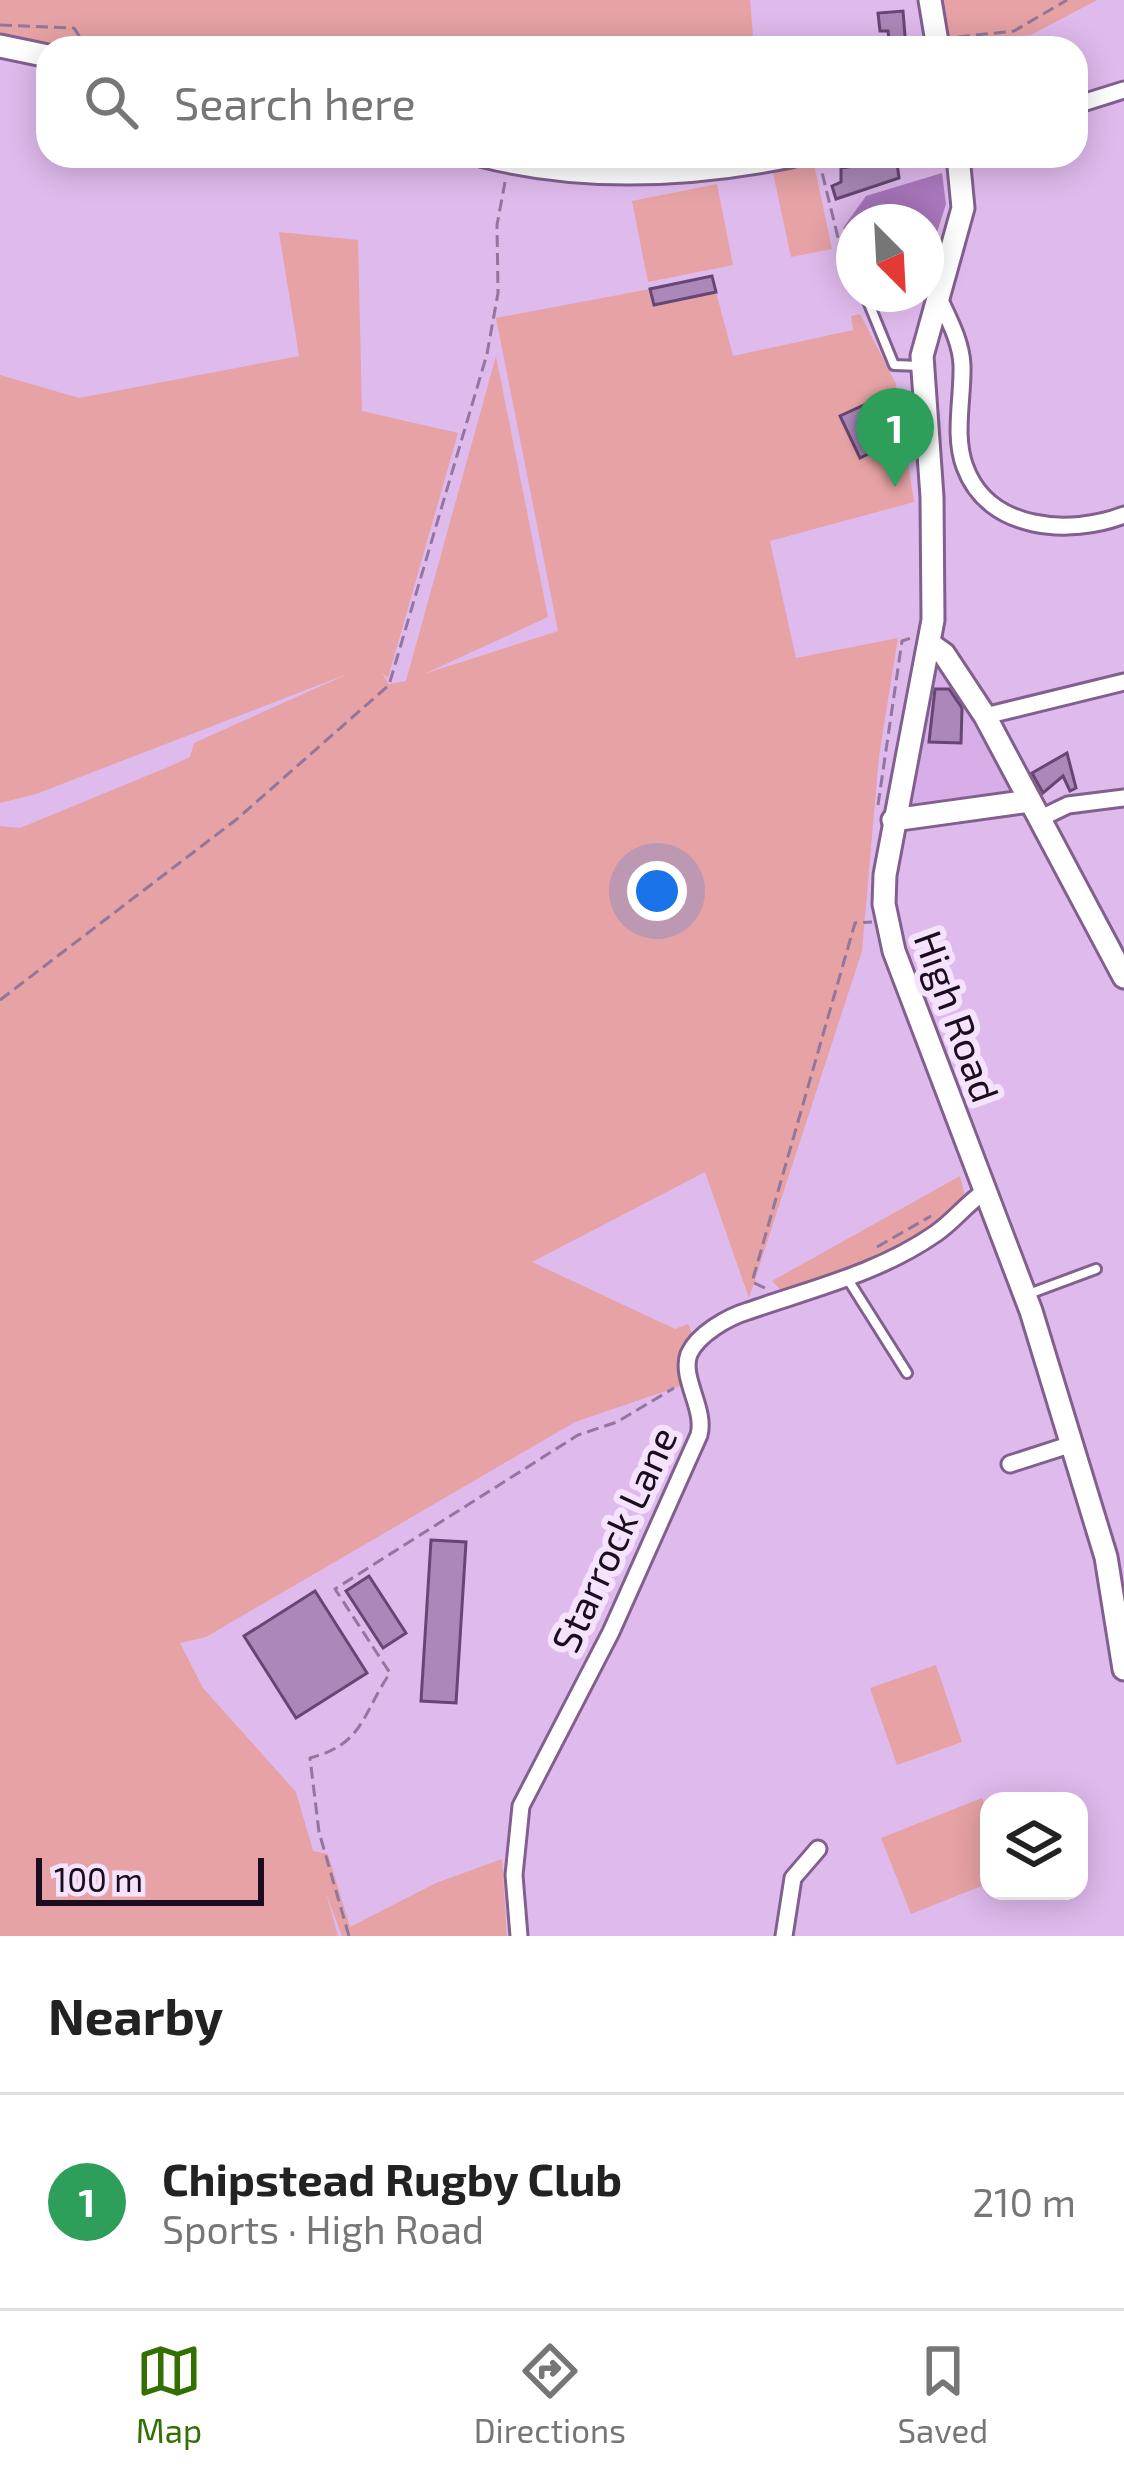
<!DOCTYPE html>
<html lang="en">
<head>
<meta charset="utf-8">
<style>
  :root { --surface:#fff; --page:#f6f6f6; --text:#222; --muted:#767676; --line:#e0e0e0; --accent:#337002 }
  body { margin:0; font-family:"Exo 2",sans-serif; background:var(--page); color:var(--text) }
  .controls { position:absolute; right:36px; bottom:36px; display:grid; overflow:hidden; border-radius:24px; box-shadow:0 6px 30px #0003 }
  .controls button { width:108px; height:108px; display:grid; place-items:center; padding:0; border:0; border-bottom:3px solid var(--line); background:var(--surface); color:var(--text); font:60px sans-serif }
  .compass { position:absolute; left:836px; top:204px; width:108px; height:108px; border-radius:50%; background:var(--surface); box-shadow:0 6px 30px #0003; rotate:156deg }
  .scale { position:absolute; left:36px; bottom:30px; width:228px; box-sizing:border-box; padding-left:12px; border:6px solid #1a0d1f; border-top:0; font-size:33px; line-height:42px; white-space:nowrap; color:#1a0d1f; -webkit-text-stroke:9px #f5e3fd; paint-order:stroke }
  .you { position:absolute; left:657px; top:891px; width:42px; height:42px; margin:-30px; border:9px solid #fff; border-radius:50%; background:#1a73e8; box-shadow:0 0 0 18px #1a73e833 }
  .badge { display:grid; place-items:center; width:78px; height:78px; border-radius:50%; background:var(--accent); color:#fff; font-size:39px; font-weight:700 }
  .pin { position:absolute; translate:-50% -99px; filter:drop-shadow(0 3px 6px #0008) }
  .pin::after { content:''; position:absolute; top:63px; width:42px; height:36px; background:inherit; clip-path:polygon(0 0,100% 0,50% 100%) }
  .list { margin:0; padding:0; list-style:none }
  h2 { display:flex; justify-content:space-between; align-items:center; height:156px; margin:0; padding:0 48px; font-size:51px }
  h2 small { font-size:39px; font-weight:400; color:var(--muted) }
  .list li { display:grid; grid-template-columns:78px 1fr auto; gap:36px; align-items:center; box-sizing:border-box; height:216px; padding:0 48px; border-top:3px solid var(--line) }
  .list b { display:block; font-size:45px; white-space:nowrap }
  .list p { margin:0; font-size:39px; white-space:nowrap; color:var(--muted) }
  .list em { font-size:39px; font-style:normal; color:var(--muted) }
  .icon { flex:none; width:66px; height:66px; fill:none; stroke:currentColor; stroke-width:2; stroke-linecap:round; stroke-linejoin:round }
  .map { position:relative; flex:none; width:1124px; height:1936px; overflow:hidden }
  .search { position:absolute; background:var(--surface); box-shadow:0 6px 30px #0003; left:36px; right:36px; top:36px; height:132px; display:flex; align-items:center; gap:30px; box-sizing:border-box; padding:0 42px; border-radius:36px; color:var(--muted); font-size:45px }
  .sheet { height:372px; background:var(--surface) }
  nav { display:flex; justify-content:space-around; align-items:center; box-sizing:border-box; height:168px; border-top:3px solid var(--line); background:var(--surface); font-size:33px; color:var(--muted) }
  nav a { display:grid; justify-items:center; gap:6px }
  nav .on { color:var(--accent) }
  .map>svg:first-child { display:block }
  .built { fill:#d7aee7 }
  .green { fill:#e6a2a5 }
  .water { fill:#ac79c0 }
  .building { fill:#ab88b9; stroke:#664672; stroke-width:3 }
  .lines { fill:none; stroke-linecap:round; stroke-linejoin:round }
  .lane-casing { stroke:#81608e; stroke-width:14 }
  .street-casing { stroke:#81608e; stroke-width:21 }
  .secondary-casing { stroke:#81608e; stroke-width:27 }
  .path { stroke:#92769d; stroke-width:3; stroke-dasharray:12 6; stroke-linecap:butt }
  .lane { stroke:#fff; stroke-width:8 }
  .street { stroke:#fff; stroke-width:15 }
  .secondary { stroke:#fff; stroke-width:21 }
  .labels { text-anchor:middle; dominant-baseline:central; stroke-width:12; stroke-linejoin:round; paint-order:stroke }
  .street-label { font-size:39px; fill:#1a0d1f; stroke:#f5e3fd }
</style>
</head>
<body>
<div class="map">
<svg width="1124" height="1936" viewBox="0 0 1124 1936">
  <rect width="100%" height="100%" fill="#dfbaed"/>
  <path class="built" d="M935 658 962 689 1022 795 910 808 916 742Z"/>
  <g class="green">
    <path d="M0 0H750L754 48H53L0 37Z"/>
    <path d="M940 0H1097L1031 35 948 42Z"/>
    <path d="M814 164 832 249 791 257 773 173Z"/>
    <path d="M717 184 733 265 648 282 632 201Z"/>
    <path d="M279 232 358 240 362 411 458 433 388 678 382 673 389 684 406 681 496 356 548 617 424 674 558 631 496 318 650 289 654 305 716 292 733 356 853 330 851 316 860 314 896 384 914 502 770 541 796 658 898 638 879 756 862 951 749 1298 705 1172 532 1262 675 1329 688 1324 692 1334 679 1351 683 1385 575 1422 206 1637 180 1643 203 1688 296 1792 313 1851 328 1854 350 1927 436 1883 502 1859 507 1936H342L326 1893 338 1936H0V826L20 828 173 765 190 757 194 743 350 673 36 794 0 803V375L79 398 299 356Z"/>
    <path d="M960 1176 966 1201C923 1247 846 1281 785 1294L772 1281Z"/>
    <path d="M936 1665 962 1742 897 1765 870 1688Z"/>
    <path d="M982 1798 989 1816V1883L911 1914 881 1838Z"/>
  </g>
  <path class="water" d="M942 173 946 204 926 267V222H854V248L843 228 866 196Z"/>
  <g class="building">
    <path d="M903 11 906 48H890L888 31H880L878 13Z"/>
    <path d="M880 162 897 163 899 178 836 199 832 186 841 182V168Z"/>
    <path d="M712 276 716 292 654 305 650 289Z"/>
    <path d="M875 400 894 441 860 458 840 416Z"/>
    <path d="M935 689H949L962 708 961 743 929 742Z"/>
    <path d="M1067 753 1076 788 1070 791 1063 776 1043 793 1032 773Z"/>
    <path d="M431 1540 466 1542 456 1703 421 1701Z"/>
    <path d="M369 1576 406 1633 383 1648 346 1591Z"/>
    <path d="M315 1591 367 1673 296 1718 244 1636Z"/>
  </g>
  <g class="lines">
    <g class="lane-casing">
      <g id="lane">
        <path d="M865 294 894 365 920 366"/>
        <path d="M847 1278 907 1373"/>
        <path d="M1026 1295 1096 1269"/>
      </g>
    </g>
    <g class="street-casing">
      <g id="street">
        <path d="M1076 105 1124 90"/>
        <path d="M938 296C948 318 961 341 962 365 963 398 953 436 965 467 988 531 1070 536 1124 515"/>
        <path d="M985 716 1124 682"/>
        <path d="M1039 819 1068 805 1124 798"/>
        <path d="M1010 1464 1069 1445"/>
        <path d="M519 1936 514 1875 521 1806 611 1632 699 1435C706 1409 680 1378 689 1354 698 1334 728 1317 748 1311 811 1289 879 1273 935 1234 953 1222 966 1204 984 1192"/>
        <path d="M784 1936 793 1878 818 1849"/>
      </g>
    </g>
    <g class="secondary-casing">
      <g id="secondary">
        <path d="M930 0 938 48"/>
        <path d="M0 46 48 56"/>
        <path d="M484 156C584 181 691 176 791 156"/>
        <path d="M958 156 963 208 922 356 932 497 933 620 885 875 884 904 894 951 1031 1311 1106 1557 1124 1669"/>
        <path d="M930 644 944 654 985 716 1124 977"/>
        <path d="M893 820 1030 801"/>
      </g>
    </g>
    <g class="path">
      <path d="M0 25 74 28 87 48"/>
      <path d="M958 37 1014 31 1067 0"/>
      <path d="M818 156 841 250 854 257"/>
      <path d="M878 805 902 641 911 638"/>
      <path d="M0 1000 237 819 389 685 487 354 498 293 497 225 505 182"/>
      <path d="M877 1247 931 1216"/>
      <path d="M765 1288 752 1282 855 923 872 922"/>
      <path d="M349 1936 319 1832 310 1758C364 1744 362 1714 390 1673L335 1589 578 1435 617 1422 674 1388"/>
    </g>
    <use href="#lane" class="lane"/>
    <use href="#street" class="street"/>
    <use href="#secondary" class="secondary"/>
  </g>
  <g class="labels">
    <g class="street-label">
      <text transform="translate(958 1016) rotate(70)">High Road</text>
      <text transform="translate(613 1539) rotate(-65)">Starrock Lane</text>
    </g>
  </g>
</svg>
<div class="controls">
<button><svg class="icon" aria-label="layers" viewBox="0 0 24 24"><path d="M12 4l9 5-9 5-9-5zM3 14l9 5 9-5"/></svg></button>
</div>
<svg class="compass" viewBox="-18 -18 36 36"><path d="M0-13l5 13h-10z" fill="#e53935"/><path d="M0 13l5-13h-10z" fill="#767676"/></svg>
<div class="scale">100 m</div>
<div class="you"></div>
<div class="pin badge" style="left:895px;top:487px;background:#2e9e5b">1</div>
<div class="search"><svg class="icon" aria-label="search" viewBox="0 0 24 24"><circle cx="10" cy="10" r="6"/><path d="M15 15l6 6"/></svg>Search here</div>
</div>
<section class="sheet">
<h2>Nearby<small></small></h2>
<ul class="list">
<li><span class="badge" style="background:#2e9e5b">1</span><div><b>Chipstead Rugby Club</b><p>Sports · High Road</p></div><em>210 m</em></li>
</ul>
</section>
<nav>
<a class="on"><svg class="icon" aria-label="map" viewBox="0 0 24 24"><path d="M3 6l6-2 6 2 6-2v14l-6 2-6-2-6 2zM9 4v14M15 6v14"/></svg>Map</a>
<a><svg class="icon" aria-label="directions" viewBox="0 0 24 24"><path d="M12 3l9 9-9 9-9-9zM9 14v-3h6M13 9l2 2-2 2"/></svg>Directions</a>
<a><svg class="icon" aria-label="saved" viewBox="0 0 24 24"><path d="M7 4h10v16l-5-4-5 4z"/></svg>Saved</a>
</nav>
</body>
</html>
